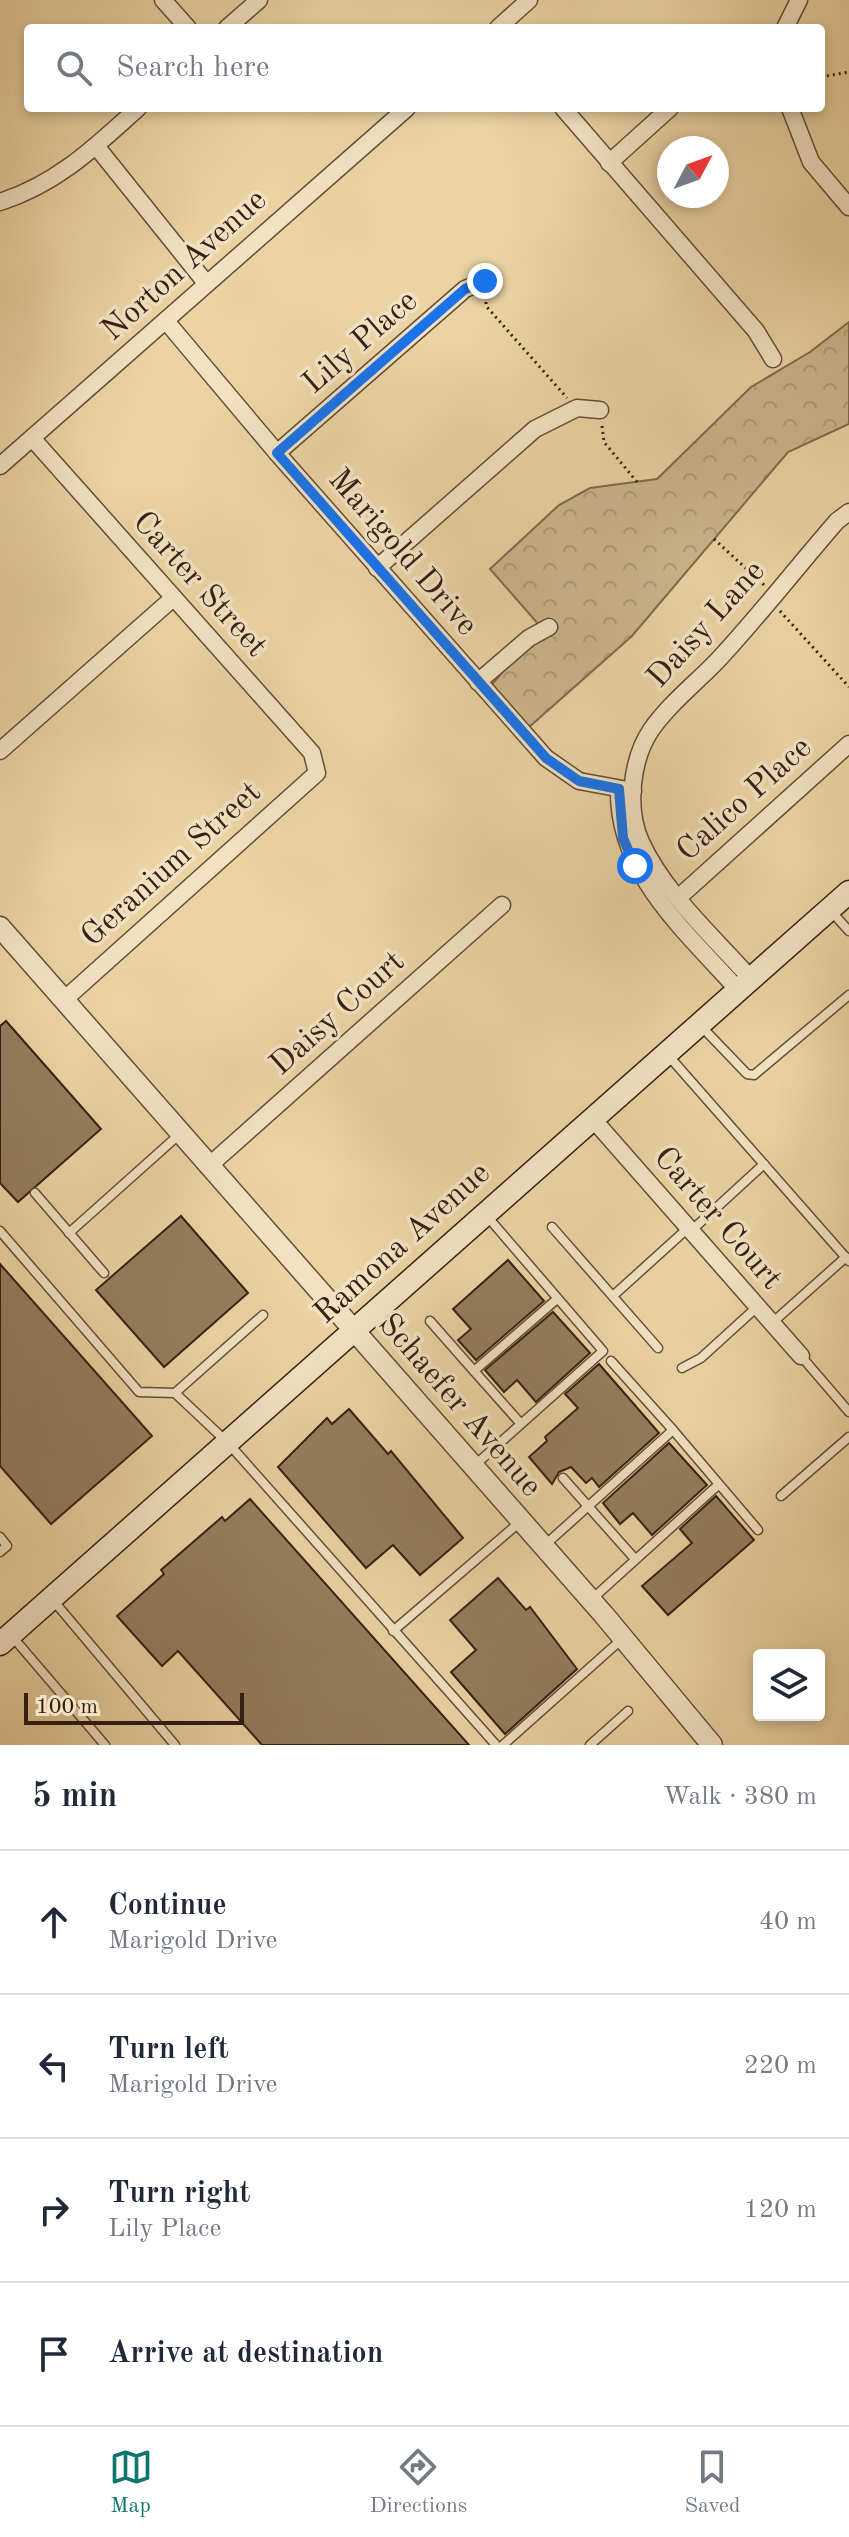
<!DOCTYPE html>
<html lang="en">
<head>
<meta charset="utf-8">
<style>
  :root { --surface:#fff; --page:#f2f2f3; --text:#1f2937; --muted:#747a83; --line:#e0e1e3; --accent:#0f766e }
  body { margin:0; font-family:"Old Standard TT",serif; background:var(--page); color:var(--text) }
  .controls { position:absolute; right:24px; bottom:24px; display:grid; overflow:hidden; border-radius:8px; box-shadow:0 4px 12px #0003 }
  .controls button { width:72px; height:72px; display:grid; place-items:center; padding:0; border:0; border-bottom:2px solid var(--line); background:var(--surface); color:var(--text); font:40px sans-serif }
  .compass { position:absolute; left:657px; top:136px; width:72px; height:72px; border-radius:50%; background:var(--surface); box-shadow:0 4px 12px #0003; rotate:49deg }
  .scale { position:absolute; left:24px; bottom:20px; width:220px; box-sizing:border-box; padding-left:8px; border:4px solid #362013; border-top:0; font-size:22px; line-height:28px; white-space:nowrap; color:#362013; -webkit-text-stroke:6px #f2e2c3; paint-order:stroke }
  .stop { position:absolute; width:24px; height:24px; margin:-18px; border:6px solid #1a73e8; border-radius:50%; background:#fff }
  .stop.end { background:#1a73e8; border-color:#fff; box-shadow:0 2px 8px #0008 }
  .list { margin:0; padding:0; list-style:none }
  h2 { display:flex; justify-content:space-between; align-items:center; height:104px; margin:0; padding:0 32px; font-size:34px }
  h2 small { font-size:26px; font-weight:400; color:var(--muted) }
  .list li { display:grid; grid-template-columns:52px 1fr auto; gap:24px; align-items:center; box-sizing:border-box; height:144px; padding:0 32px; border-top:2px solid var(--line) }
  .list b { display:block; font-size:30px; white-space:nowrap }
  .list p { margin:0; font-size:26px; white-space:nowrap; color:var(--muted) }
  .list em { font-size:26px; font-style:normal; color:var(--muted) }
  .icon { flex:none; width:44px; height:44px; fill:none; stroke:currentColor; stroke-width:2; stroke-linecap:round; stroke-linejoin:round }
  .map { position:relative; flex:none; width:849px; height:1745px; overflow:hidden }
  .search { position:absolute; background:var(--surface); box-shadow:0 4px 12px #0003; left:24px; right:24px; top:24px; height:88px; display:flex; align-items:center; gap:20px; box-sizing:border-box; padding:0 28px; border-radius:8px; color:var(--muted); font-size:30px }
  .sheet { height:680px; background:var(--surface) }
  nav { display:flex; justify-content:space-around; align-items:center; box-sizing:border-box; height:112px; border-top:2px solid var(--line); background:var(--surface); font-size:22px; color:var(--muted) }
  nav a { display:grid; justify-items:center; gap:4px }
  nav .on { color:var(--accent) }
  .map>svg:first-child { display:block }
  .forest { fill:url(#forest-crowns); stroke:#816a4f; stroke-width:2 }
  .building { fill:#947d5e; stroke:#362013; stroke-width:2 }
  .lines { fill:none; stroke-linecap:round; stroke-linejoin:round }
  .service-casing { stroke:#634d37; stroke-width:11 }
  .minor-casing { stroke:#634d37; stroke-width:19 }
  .tertiary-casing { stroke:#634d37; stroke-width:23 }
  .secondary-casing { stroke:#362013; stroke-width:25 }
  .path { stroke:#362013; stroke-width:3; stroke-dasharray:2 4; stroke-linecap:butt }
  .service { stroke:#f2e2c3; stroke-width:8 }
  .minor { stroke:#f2e2c3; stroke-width:16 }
  .tertiary { stroke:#f2e2c3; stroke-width:20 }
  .secondary { stroke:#f2e2c3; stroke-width:22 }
  .route { stroke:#1a73e8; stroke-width:10 }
  .labels { text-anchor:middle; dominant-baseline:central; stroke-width:7; stroke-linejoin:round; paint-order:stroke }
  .street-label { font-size:32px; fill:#362013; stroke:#f2e2c3 }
</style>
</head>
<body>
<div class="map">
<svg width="849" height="1745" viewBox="0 0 849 1745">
  <defs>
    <pattern id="forest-crowns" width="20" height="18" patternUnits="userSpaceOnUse" patternTransform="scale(2)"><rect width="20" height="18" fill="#ccb58b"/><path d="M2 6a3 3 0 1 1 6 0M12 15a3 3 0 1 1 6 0" fill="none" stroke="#b09b77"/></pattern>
  </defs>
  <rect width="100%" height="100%" fill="#ebd3a3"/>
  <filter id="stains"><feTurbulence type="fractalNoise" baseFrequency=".0025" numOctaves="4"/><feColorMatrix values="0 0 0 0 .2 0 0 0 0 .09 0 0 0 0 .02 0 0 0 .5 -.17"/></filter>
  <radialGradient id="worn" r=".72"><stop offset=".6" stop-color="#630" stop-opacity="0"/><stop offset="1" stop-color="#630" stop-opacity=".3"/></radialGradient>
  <path class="forest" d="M849 322V424L788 452 632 636 528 728 490 687 540 626 490 569 559 505 590 488 657 479 751 387 810 352Z"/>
  <g class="building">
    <path d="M6 1021 101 1129 18 1202 0 1183V1026Z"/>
    <path d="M181 1216 248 1293 164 1367 96 1290Z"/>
    <path d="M508 1260 544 1301 476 1360 458 1340 471 1329 453 1309Z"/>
    <path d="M0 1264 152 1436 51 1524 0 1466Z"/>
    <path d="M553 1312 590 1353 536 1402 517 1380 504 1392 485 1370Z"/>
    <path d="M599 1364 659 1433 599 1487 592 1478 586 1483 571 1467 559 1472 552 1484 529 1457 547 1441 545 1437 578 1408 565 1394Z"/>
    <path d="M349 1409 388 1454 391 1451 463 1538 420 1575 393 1545 366 1568 278 1467 327 1418 332 1424Z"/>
    <path d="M669 1443 707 1485 652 1535 633 1513 620 1524 603 1503Z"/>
    <path d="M716 1496 754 1540 668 1615 642 1586 692 1543 680 1529Z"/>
    <path d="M250 1499 469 1745H262L178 1651 162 1666 117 1616 164 1574 161 1570 222 1517 225 1521Z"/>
    <path d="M498 1578 526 1610 530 1607 577 1669 505 1734 451 1672 476 1650 450 1620Z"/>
  </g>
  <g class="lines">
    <g class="service-casing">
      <g id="service">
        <path d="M831 911 849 931"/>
        <path d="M700 1025 747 1074 754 1075 849 995"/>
        <path d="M667 1054 849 1261"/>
        <path d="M35 1193 104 1273"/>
        <path d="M552 1227 658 1348"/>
        <path d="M0 1231 139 1392 175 1393 228 1443 496 1745"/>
        <path d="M691 1231 764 1164"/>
        <path d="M69 1233 182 1132"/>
        <path d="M614 1295 688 1228"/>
        <path d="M430 1321 474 1371"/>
        <path d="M772 1323 846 1257"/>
        <path d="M801 1356 849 1412"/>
        <path d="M611 1361 673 1430"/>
        <path d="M682 1368 701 1358 757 1307"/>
        <path d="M175 1393 263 1315"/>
        <path d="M521 1424 474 1371 557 1299"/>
        <path d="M475 1465 603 1351 486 1215"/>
        <path d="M563 1478 635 1559"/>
        <path d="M781 1496 849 1437"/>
        <path d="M0 1537 7 1546 0 1552"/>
        <path d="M545 1545 673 1430 758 1530"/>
        <path d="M52 1599 175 1745"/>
        <path d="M591 1600 718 1485"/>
        <path d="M393 1631 520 1522"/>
        <path d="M11 1635 105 1745"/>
        <path d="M503 1745 622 1639"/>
        <path d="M590 1745 628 1711"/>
      </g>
    </g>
    <g class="minor-casing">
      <g id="minor">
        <path d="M163 0 188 28"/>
        <path d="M227 28 259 0"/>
        <path d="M498 28 529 0"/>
        <path d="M785 28 799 0"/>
        <path d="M563 108 756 331 773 359"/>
        <path d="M790 108 811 162 849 207"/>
        <path d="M96 146 206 283"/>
        <path d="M609 163 670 108"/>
        <path d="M0 202C57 184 95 147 138 108"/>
        <path d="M166 321 277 453 546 758 579 781 633 791"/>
        <path d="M32 438 312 753 317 773 65 999"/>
        <path d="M277 453 465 289 485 281"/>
        <path d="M0 466 407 108"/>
        <path d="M377 568 535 429 577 408 600 410"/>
        <path d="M478 682 529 638 549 627"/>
        <path d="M0 751 172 599"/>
        <path d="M619 789C617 874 686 931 738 990"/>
        <path d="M678 898 849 744"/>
        <path d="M751 979C713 936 665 894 641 842 626 809 631 760 651 730 669 704 696 683 718 660 759 616 797 567 837 521L849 512"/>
        <path d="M592 1118 801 1356"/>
        <path d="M211 1164 502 905"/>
      </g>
    </g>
    <g class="tertiary-casing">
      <path id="tertiary" d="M0 927 604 1615 712 1745"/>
    </g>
    <g class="secondary-casing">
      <path id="secondary" d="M0 1644 849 892"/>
    </g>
    <g class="path">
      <path d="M821 77 849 72"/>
      <path d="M486 296V306L567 398"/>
      <path d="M602 426 604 442 637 482"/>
      <path d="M714 539 764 585"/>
      <path d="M780 611 849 687"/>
    </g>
    <use href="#service" class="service"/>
    <use href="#minor" class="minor"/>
    <use href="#tertiary" class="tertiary"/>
    <use href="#secondary" class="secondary"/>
  </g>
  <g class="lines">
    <path class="route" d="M485 281 465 289 277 453 546 758 579 781 619 789 623 838 635 866"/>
  </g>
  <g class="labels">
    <g class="street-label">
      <text transform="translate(185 266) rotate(-42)">Norton Avenue</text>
      <text transform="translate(361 343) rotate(-41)">Lily Place</text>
      <text transform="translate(402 553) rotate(49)">Marigold Drive</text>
      <text transform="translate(199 585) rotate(48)">Carter Street</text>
      <text transform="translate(707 625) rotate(-48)">Daisy Lane</text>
      <text transform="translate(745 800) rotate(-42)">Calico Place</text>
      <text transform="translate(172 865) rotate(-42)">Geranium Street</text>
      <text transform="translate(338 1014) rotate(-42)">Daisy Court</text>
      <text transform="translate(717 1219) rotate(49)">Carter Court</text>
      <text transform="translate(403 1244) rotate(-42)">Ramona Avenue</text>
      <text transform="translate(459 1406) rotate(49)">Schaefer Avenue</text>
    </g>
  </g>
  <rect width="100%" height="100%" filter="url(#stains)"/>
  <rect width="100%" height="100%" fill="url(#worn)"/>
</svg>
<div class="controls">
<button><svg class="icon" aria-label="layers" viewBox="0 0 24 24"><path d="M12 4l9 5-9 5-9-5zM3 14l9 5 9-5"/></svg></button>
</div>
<svg class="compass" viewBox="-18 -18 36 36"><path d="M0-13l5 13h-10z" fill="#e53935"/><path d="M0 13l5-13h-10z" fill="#747a83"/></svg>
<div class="scale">100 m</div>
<div class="stop" style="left:635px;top:866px"></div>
<div class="stop end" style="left:485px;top:281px"></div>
<div class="search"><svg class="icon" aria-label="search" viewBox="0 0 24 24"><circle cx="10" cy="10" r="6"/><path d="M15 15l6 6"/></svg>Search here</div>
</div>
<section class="sheet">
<h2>5 min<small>Walk · 380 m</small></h2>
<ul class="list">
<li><svg class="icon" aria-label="ahead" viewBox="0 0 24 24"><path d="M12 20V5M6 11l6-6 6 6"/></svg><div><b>Continue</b><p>Marigold Drive</p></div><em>40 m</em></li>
<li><svg class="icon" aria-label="left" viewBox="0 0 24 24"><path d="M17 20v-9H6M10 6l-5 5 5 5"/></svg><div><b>Turn left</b><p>Marigold Drive</p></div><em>220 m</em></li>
<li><svg class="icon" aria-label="right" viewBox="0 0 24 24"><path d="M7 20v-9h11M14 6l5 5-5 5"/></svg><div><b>Turn right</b><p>Lily Place</p></div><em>120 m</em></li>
<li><svg class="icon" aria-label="arrive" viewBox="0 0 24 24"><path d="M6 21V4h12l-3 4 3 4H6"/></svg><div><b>Arrive at destination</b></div></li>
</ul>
</section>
<nav>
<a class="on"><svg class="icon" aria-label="map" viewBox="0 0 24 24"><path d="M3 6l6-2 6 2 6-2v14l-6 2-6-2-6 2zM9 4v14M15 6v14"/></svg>Map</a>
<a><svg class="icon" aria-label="directions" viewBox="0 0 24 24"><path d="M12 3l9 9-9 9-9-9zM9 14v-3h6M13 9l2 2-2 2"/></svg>Directions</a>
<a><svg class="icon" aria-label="saved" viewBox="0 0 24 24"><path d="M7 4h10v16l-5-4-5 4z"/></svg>Saved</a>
</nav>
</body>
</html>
